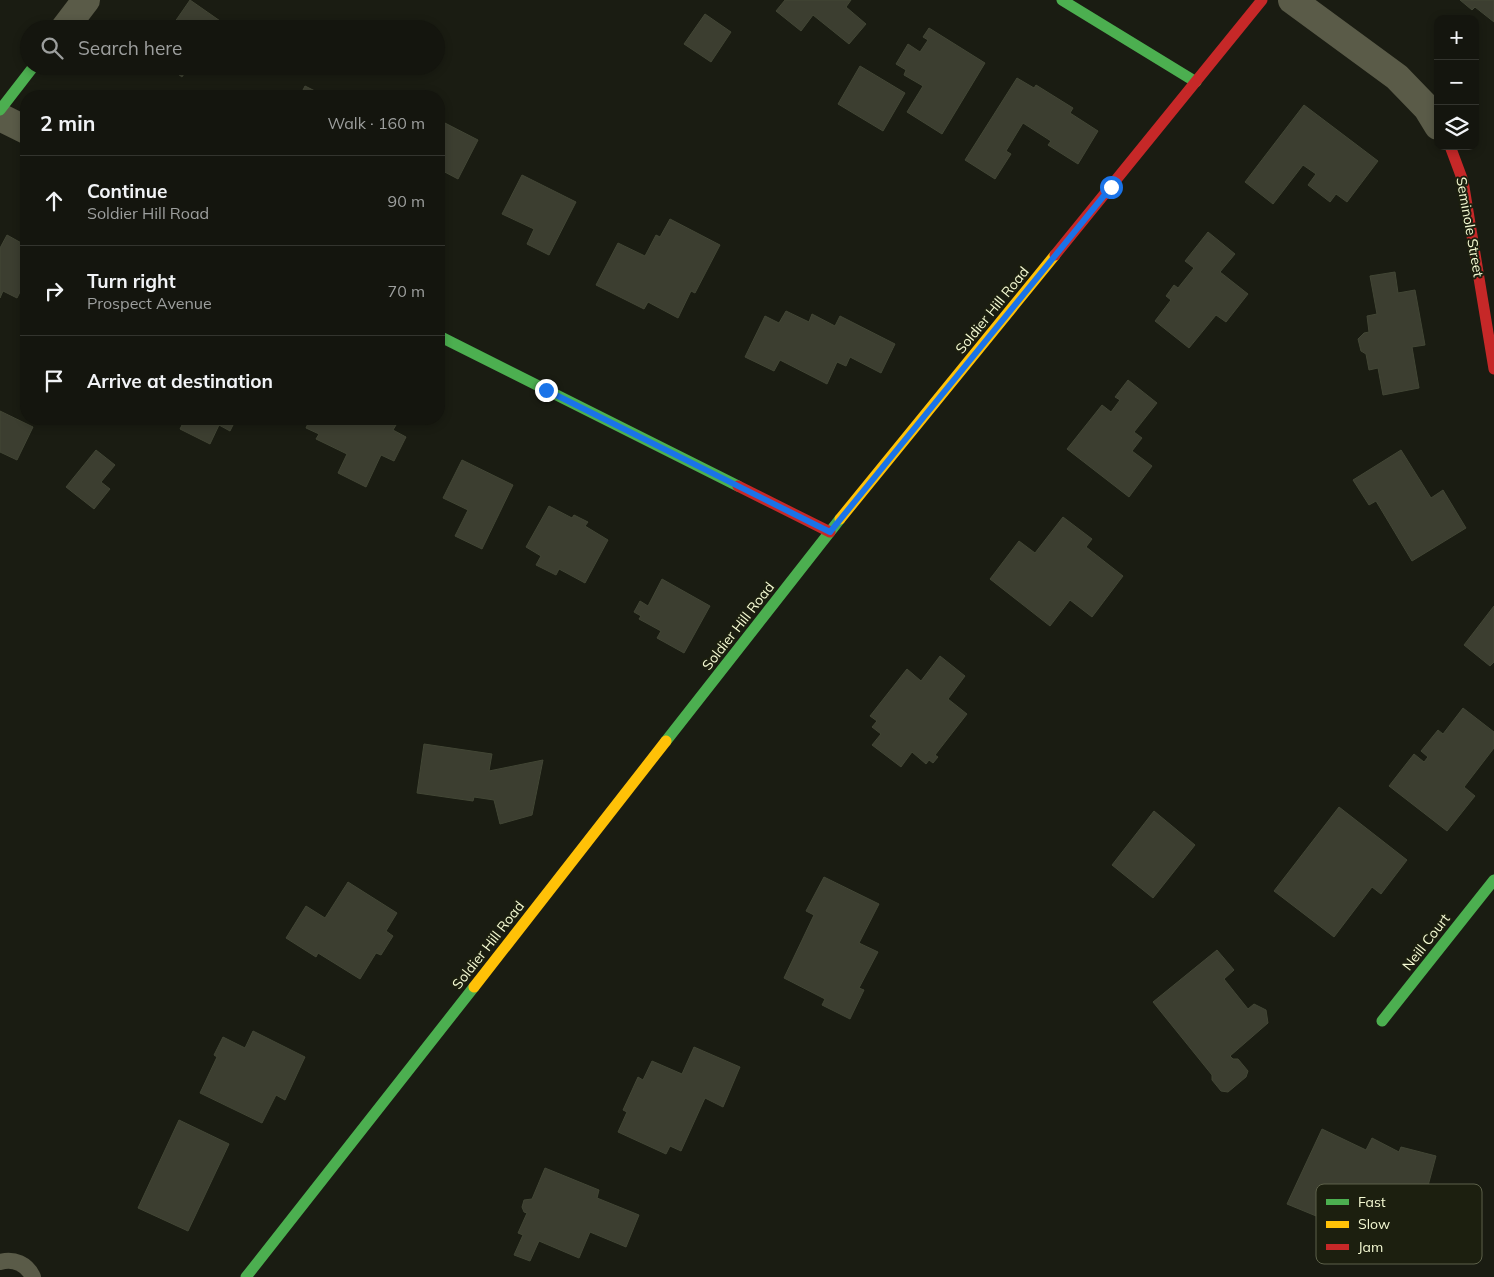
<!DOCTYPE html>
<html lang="en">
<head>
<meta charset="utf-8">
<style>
  :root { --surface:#14150e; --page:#1d1e17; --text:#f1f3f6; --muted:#9d9f9e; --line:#33342e }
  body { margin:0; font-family:Mulish,sans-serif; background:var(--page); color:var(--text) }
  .controls { position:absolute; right:15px; top:15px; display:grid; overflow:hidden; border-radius:10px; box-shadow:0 2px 8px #0003 }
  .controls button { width:45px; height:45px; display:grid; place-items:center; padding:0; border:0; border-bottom:1px solid var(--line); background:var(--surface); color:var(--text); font:25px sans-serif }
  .stop { position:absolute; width:15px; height:15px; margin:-11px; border:4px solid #1a73e8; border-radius:50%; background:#fff }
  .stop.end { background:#1a73e8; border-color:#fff; box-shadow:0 1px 5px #0008 }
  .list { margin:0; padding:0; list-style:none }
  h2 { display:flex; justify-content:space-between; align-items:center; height:65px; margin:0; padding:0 20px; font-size:21px }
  h2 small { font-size:16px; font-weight:400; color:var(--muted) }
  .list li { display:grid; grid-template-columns:32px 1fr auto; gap:15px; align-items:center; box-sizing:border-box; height:90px; padding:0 20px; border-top:1px solid var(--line) }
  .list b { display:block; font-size:19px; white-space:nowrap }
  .list p { margin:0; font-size:16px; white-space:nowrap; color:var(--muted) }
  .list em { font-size:16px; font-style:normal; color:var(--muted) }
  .icon { flex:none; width:28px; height:28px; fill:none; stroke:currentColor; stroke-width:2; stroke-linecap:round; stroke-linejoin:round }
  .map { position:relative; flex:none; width:1494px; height:1277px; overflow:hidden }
  .search { position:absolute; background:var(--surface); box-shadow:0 2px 8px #0003; left:20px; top:20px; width:425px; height:55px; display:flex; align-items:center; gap:12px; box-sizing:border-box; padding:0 18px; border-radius:28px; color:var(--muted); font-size:19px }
  .panel { position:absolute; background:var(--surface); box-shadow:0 2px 8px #0003; left:20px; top:90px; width:425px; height:335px; border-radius:20px }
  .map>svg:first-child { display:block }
  .building { fill:#3c3e30; stroke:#424635 }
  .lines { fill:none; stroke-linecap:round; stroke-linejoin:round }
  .lane { stroke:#5a5b48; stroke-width:16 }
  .street { stroke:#5a5b48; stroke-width:28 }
  .fast { stroke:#4caf50; stroke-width:11 }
  .slow { stroke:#ffc107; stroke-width:11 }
  .jam { stroke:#c62828; stroke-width:11 }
  .route { stroke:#1a73e8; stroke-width:6 }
  .labels { text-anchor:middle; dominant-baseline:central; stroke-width:4; stroke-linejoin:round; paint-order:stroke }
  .street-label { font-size:14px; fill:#f5fad3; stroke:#1c1f0f }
  .key { fill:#1c1f0f; stroke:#5d614a; stroke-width:1 }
  .key-label { font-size:14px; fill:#f5fad3 }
</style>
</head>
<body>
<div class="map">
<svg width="1494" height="1277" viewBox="0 0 1494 1277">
  <rect width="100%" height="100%" fill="#1a1c12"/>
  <g class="building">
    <path d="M190 0 223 23 219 29H170Z"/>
    <path d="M785 0H851L846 7 866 24 849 44 813 15 801 31 776 11Z"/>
    <path d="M1460 0H1494V22L1475 7 1472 10Z"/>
    <path d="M705 14 731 32 711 62 684 44Z"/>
    <path d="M159 22 168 29H153Z"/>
    <path d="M929 28 985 63 942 134 907 112 923 86 904 75 906 70 896 64 908 44 920 52 928 40 923 37Z"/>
    <path d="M167 66H189L182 77Z"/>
    <path d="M860 66 905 93 883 131 838 104Z"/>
    <path d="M1017 78 1034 88 1036 85 1073 108 1070 113 1098 131 1078 164 1048 145 1051 141 1023 123 1006 151 1011 154 995 179 965 160Z"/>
    <path d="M305 86 323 95 322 96H300Z"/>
    <path d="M265 91 276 96H262Z"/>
    <path d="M1304 105 1378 161 1347 202 1336 194 1330 202 1308 185 1316 174 1303 165 1273 204 1245 182Z"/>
    <path d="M441 121 478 140 458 179 439 169V125Z"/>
    <path d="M522 175 576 202 549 255 527 244 534 229 502 214Z"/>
    <path d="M670 219 720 245 695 293 691 291 678 318 648 302 644 309 596 285 618 243 645 256 656 235 660 237Z"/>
    <path d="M1208 232 1235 254 1220 272 1248 294 1226 322 1216 315 1189 348 1155 321 1171 300 1166 296 1174 285 1178 288 1194 268 1185 261Z"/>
    <path d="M7 235 25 245 26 243V292L21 290 17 298 3 291 0 298V248Z"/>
    <path d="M1395 272 1398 293 1415 290 1425 345 1412 347 1419 388 1383 395 1378 368 1369 370 1366 354 1361 351 1358 339 1364 333 1369 332 1367 316 1377 314 1370 276Z"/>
    <path d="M786 311 809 322 812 314 835 326 840 316 895 344 881 373 850 357 846 366 837 362 827 384 780 360 774 371 745 357 765 316 779 323Z"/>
    <path d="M1128 380 1157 403 1134 432 1142 438 1132 451 1152 466 1129 497 1067 449 1102 405 1111 412 1120 400 1115 397Z"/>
    <path d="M0 411 33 427 17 460 0 452Z"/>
    <path d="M179 419H236L230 431 219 425 210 444 180 429 184 421Z"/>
    <path d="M310 419H382L396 425 393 430 406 437 394 461 381 455 366 487 338 473 347 454 316 439 319 434 306 428Z"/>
    <path d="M96 450 115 465 101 482 110 489 94 509 66 487Z"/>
    <path d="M1401 450 1431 498 1443 490 1466 528 1412 561 1376 501 1369 505 1353 480Z"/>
    <path d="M462 460 513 485 482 549 455 536 468 510 443 498Z"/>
    <path d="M549 506 572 518 574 515 588 522 585 526 608 540 585 583 559 569 556 575 536 565 541 556 526 547Z"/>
    <path d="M1063 517 1092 539 1086 547 1123 576 1092 617 1070 600 1050 626 990 579 1019 541 1035 553Z"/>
    <path d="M662 579 710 606 684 653 657 638 661 631 639 619 641 616 634 612 640 601 648 606Z"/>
    <path d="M1494 606V662L1490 666 1464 645Z"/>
    <path d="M940 656 965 676 948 699 967 714 935 755 938 757 933 763 929 760 926 764 912 752 901 767 872 745 881 734 872 727 877 721 870 716 907 669 921 681Z"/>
    <path d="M1463 708 1494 732V748L1464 787 1475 796 1447 831 1389 786 1414 754 1424 762 1428 757 1421 751 1438 730 1443 734Z"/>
    <path d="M424 744 492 754 489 771 543 760 532 815 500 824 494 800 474 797 473 801 417 793Z"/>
    <path d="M1339 807 1407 860 1381 894 1372 887 1334 937 1274 891Z"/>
    <path d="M1154 811 1195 845 1153 898 1112 865Z"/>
    <path d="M824 877 879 904 859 943 878 952 859 988 864 990 850 1019 822 1005 825 999 784 978 814 915 806 911Z"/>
    <path d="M348 882 397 913 386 931 393 936 381 955 376 953 360 979 318 953 316 957 286 938 306 906 325 918Z"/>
    <path d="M1217 950 1234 970 1224 979 1248 1009 1254 1004 1266 1010 1268 1023 1230 1056 1233 1059H1238L1248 1071 1246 1077 1228 1092 1221 1091 1212 1080V1075L1153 1002Z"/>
    <path d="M253 1031 305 1057 285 1100 276 1095 262 1123 200 1093 217 1057 214 1055 223 1037 245 1048Z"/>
    <path d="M694 1047 740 1067 723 1107 705 1098 681 1151 670 1146 666 1154 618 1132 627 1112 623 1110 638 1077 643 1080 652 1061 682 1074Z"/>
    <path d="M179 1120 229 1144 188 1231 138 1208Z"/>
    <path d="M1322 1129 1366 1150 1372 1138 1399 1152 1401 1147 1436 1156 1425 1197 1387 1188 1371 1219 1334 1201 1331 1208 1327 1206 1321 1218 1287 1204Z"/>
    <path d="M545 1168 599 1190 597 1198 639 1215 626 1247 590 1232 579 1258 539 1241 530 1261 514 1255 523 1235 518 1233 527 1213 524 1212 522 1207 524 1200 532 1199Z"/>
  </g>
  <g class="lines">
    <path class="lane" d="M0 1262C14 1258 27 1264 33 1277"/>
    <g class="street">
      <path d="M1292 0 1397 77 1427 108 1438 126"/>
      <path d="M64 29 86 0"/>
      <path d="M0 117 26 130"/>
    </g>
    <g class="fast">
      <path d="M1062 0 1196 82"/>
      <path d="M0 110 34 66"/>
      <path d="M439 336 738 486"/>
      <path d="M666 741 840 519"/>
      <path d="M1382 1021 1494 880"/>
      <path d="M246 1277 474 987"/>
    </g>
    <g class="slow">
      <path d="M840 519 1055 255"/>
      <path d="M474 987 666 741"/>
    </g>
    <g class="jam">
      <path d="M1450 146 1463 181 1494 369"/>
      <path d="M1055 255 1262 0"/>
      <path d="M738 486 830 532"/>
    </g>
  </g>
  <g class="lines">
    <path class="route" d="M546 390 830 532 1111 187"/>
  </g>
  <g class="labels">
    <g class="street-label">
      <text transform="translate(1470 227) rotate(80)">Seminole Street</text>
      <text transform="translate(992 310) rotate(-51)">Soldier Hill Road</text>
      <text transform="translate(738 626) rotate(-52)">Soldier Hill Road</text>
      <text transform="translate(1426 942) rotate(-52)">Neill Court</text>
      <text transform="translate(488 945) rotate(-52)">Soldier Hill Road</text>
    </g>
  </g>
  <rect x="1316" y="1184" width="166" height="80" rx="8" class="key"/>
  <rect x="1326" y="1199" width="23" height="6" fill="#4caf50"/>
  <rect x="1326" y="1221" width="23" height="7" fill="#ffc107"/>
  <rect x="1326" y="1244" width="23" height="6" fill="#c62828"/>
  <g class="key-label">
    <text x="1358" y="1207">Fast</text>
    <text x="1358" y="1229">Slow</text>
    <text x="1358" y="1252">Jam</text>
  </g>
</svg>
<div class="controls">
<button>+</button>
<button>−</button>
<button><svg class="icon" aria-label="layers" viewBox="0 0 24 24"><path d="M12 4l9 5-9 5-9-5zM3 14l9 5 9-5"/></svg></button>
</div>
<div class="stop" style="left:1111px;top:187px"></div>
<div class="stop end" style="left:546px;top:390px"></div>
<div class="search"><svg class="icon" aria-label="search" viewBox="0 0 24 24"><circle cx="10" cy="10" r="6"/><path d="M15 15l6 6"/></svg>Search here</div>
<section class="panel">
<h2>2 min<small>Walk · 160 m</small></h2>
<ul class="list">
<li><svg class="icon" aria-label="ahead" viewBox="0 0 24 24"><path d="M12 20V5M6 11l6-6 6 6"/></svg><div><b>Continue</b><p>Soldier Hill Road</p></div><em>90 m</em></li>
<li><svg class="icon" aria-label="right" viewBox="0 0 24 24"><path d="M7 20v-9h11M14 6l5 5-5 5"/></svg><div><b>Turn right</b><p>Prospect Avenue</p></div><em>70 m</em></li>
<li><svg class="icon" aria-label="arrive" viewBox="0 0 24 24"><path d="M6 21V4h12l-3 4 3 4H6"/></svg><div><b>Arrive at destination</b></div></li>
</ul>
</section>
</div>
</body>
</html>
